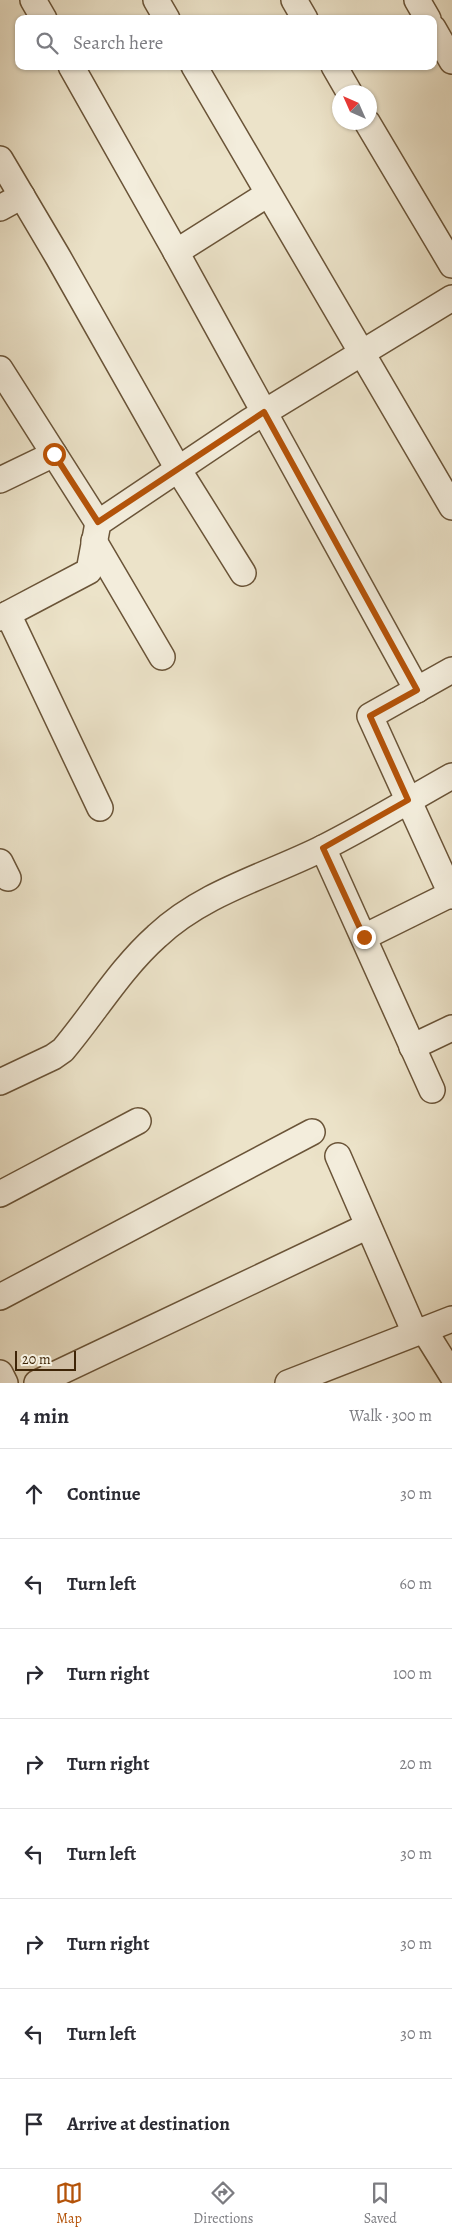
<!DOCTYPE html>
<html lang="en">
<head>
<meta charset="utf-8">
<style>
  :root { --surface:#fff; --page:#f7f7f7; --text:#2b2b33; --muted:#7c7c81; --line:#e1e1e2; --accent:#b45309 }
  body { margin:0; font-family:Alegreya,serif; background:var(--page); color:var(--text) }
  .compass { position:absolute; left:332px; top:85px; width:45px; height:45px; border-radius:50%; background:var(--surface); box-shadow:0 1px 4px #0004; rotate:315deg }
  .scale { position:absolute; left:15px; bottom:12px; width:61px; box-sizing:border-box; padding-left:5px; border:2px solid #3f2507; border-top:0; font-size:14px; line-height:18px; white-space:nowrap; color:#3f2507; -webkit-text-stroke:4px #f3eddc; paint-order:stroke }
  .stop { position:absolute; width:15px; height:15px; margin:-11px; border:4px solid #b45309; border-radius:50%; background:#fff }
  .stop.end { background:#b45309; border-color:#fff; box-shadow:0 1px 5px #0008 }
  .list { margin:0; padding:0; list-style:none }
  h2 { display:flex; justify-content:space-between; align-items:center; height:65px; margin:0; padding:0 20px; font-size:21px }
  h2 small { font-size:16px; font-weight:400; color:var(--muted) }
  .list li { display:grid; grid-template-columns:32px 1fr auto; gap:15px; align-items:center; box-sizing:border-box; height:90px; padding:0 20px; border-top:1px solid var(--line) }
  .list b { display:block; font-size:19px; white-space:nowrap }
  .list em { font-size:16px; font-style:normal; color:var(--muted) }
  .icon { flex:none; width:28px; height:28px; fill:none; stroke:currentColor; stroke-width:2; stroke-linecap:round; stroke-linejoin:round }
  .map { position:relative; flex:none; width:452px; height:1383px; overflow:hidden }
  .search { position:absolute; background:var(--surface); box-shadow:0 1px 4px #0004; left:15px; right:15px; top:15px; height:55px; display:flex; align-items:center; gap:12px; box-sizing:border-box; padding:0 18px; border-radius:10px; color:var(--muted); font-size:19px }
  .sheet { height:785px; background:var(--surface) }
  nav { display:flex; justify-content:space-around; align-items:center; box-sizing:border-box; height:70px; border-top:1px solid var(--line); background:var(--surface); font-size:14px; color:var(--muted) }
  nav a { display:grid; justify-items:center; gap:2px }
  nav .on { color:var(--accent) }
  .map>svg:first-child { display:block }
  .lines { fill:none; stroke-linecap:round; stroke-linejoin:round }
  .street-casing { stroke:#6a5438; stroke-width:28 }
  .street { stroke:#f3eddc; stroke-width:25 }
  .route { stroke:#b45309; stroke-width:6 }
</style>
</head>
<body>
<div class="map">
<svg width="452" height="1383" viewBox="0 0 452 1383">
  <rect width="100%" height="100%" fill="#ece3c9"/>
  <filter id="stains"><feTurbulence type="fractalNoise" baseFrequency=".004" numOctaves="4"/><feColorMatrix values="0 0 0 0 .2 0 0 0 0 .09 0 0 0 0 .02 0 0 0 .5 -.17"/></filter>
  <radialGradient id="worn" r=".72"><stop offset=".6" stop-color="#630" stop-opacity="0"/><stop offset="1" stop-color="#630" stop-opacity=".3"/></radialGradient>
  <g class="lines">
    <g class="street-casing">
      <g id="street">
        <path d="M33 0 44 19"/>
        <path d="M156 0 167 19"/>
        <path d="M294 0 305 19"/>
        <path d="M417 0 428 19"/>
        <path d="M433 28 452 61"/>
        <path d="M71 66 176 252 417 690"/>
        <path d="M194 66 452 507"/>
        <path d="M334 66 349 92"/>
        <path d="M367 122 452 265"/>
        <path d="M0 159 58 257 178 469 243 573"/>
        <path d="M0 208 22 196"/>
        <path d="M176 252 268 194"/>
        <path d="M0 369 98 523"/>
        <path d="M0 480 54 454"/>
        <path d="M94 541 162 657"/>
        <path d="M8 614 100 808"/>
        <path d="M0 618 89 571 98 523 250 421 452 298"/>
        <path d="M452 670 370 716 452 896"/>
        <path d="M323 848 432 1090"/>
        <path d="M0 862 8 878"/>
        <path d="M364 937 451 894"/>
        <path d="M412 1047 452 1028"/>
        <path d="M0 1082 53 1057 63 1050C95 1012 120 969 157 936 204 892 267 876 323 848 367 826 409 800 452 776"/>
        <path d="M338 1156 415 1333"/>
        <path d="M0 1194 138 1121"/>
        <path d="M0 1297 312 1132"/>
        <path d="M424 1330 452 1375"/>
        <path d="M0 1373 5 1383"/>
        <path d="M37 1383 368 1226"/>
        <path d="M288 1383 452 1319"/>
      </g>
    </g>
    <use href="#street" class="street"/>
  </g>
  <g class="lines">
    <path class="route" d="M54 454 98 522 264 412 417 690 370 716 408 800 323 848 364 937"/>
  </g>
  <rect width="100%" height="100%" filter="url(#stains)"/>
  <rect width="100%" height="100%" fill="url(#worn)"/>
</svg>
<svg class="compass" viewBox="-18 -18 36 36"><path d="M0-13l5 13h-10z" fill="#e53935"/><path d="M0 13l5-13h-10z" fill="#7c7c81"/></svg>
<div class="scale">20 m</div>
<div class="stop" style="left:54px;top:454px"></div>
<div class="stop end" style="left:364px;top:937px"></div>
<div class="search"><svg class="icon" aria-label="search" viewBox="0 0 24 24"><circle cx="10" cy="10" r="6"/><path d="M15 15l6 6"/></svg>Search here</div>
</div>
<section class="sheet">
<h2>4 min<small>Walk · 300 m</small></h2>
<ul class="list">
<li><svg class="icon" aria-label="ahead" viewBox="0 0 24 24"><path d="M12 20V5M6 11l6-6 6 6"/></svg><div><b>Continue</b></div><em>30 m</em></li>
<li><svg class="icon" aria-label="left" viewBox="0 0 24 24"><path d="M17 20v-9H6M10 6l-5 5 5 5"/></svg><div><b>Turn left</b></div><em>60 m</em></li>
<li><svg class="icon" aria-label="right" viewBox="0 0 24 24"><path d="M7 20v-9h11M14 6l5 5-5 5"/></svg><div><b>Turn right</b></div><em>100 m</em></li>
<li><svg class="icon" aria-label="right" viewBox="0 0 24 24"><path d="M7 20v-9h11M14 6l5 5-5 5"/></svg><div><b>Turn right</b></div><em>20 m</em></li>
<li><svg class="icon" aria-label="left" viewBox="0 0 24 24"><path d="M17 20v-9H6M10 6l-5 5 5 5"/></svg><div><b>Turn left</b></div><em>30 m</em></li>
<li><svg class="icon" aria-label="right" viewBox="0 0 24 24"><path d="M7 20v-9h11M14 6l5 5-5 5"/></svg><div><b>Turn right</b></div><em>30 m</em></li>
<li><svg class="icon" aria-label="left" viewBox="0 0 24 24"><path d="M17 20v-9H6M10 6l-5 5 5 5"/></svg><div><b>Turn left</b></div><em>30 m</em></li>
<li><svg class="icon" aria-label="arrive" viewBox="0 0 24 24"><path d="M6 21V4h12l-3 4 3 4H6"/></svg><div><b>Arrive at destination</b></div></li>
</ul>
</section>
<nav>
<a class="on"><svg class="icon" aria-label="map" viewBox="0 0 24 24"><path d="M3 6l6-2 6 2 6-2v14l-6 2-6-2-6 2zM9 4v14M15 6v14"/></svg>Map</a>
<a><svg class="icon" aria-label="directions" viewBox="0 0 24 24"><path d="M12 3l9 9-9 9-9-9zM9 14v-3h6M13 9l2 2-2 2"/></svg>Directions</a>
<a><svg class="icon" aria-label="saved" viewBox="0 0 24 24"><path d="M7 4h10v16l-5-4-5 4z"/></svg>Saved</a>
</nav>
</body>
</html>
